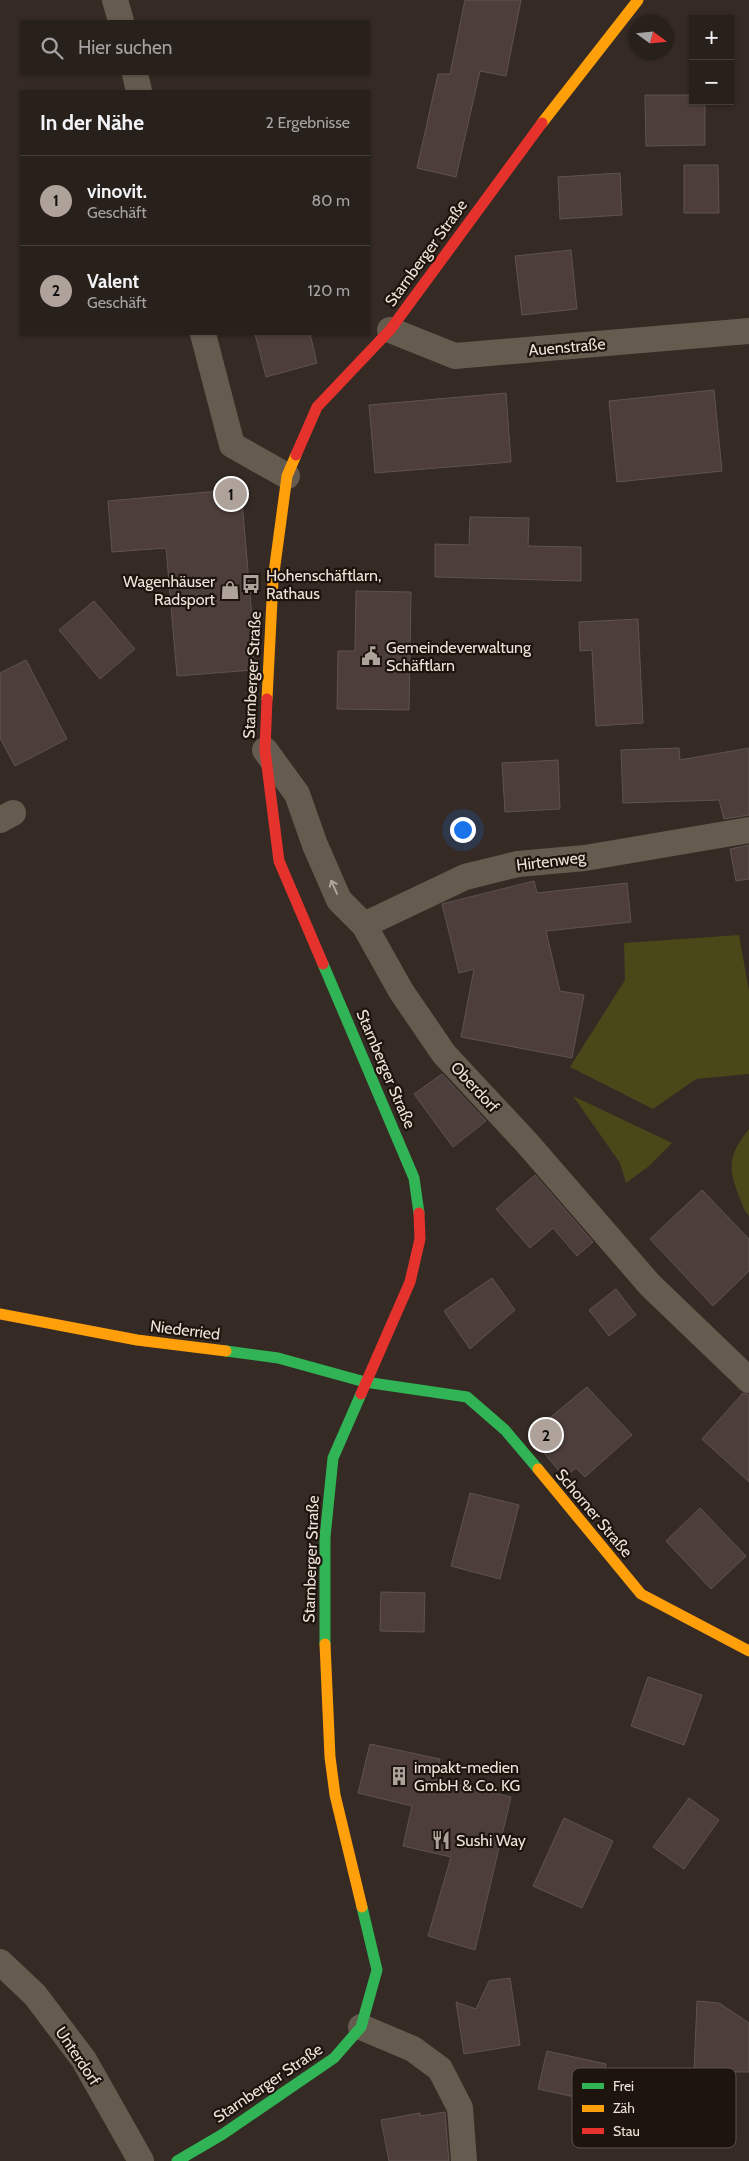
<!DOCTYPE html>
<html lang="de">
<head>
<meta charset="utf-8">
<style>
  :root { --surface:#28201b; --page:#342d28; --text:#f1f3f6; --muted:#a5a3a3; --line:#443e3a; --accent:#afa29a }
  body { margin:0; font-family:Cabin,sans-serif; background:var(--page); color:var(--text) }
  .controls { position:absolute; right:15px; top:15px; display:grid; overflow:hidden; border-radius:0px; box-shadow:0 1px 4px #0004 }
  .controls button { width:45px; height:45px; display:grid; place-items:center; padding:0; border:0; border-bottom:1px solid var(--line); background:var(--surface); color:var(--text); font:25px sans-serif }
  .compass { position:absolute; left:629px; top:15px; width:45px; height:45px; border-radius:50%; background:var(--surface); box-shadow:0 1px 4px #0004; rotate:105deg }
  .you { position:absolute; left:462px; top:829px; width:18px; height:18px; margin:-12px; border:4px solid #fff; border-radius:50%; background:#1a73e8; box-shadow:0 0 0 8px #1a73e833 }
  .badge { display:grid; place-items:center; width:32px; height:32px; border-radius:50%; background:var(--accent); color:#111; font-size:16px; font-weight:700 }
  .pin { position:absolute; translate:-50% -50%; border:2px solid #fff; box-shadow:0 1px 5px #0006 }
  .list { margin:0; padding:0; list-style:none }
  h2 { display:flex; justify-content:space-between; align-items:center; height:65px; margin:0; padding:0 20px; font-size:21px }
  h2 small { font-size:16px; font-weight:400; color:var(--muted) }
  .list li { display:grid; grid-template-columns:32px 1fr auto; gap:15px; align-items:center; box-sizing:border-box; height:90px; padding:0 20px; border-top:1px solid var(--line) }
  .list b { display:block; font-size:19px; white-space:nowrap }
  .list p { margin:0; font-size:16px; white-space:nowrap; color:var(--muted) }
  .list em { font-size:16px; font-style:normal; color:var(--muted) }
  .icon { flex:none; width:28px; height:28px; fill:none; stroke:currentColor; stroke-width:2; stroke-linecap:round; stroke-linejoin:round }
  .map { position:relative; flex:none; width:749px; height:2161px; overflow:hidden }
  .search { position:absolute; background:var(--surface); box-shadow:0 1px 4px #0004; left:20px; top:20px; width:350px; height:55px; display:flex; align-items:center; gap:12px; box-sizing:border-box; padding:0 18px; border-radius:0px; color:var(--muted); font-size:19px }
  .panel { position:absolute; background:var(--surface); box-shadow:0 1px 4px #0004; left:20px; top:90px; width:350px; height:245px; border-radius:0px }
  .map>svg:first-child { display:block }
  .green { fill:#4a4819 }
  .building { fill:#4e3e3b; stroke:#5e5350 }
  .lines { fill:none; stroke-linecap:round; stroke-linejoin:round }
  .street { stroke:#655b4f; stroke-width:26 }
  .fast { stroke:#30b455; stroke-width:11 }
  .slow { stroke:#ff9f0a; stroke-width:11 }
  .jam { stroke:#e5322d; stroke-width:11 }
  .oneway { stroke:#b1a59b }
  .labels { text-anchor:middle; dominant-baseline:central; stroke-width:4.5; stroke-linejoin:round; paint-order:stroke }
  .street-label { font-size:16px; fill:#f0e2da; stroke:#1d140e }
  .poi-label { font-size:16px; fill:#f0e2da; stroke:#1d140e; text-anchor:start }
  .key { fill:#1d140e; stroke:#5c524b; stroke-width:1 }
  .key-label { font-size:14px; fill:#f0e2da }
</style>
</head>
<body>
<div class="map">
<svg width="749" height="2161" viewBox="0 0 749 2161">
  <rect width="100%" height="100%" fill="#352a24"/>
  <g class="green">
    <path d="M739 935 749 991V1074L696 1079 653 1109 570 1067 625 980 624 943Z"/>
    <path d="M573 1096 672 1143 649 1166 626 1183 620 1163Z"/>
    <path d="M749 1129V1216L745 1211C731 1175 722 1162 749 1129Z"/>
  </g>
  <g class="building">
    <path d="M465 0H521L506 76 480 71 456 177 417 168 438 74H450Z"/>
    <path d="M645 95H693V101H705V145L646 146Z"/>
    <path d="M684 165H718L719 213H684Z"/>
    <path d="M620 173 622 215 560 219 558 177Z"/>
    <path d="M571 250 577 309 522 315 515 256Z"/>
    <path d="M255 334H310L317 363 266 377Z"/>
    <path d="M714 390 722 471 617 482 609 401Z"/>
    <path d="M506 393 511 462 375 473 369 405Z"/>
    <path d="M241 489 254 641 253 670 177 676 166 548 112 552 108 501Z"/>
    <path d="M470 517 529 518 528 546 581 547V581L435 577V544L469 545Z"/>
    <path d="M356 591 411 592 409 710 337 709 338 651H355Z"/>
    <path d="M94 601 135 649 100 679 59 630Z"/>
    <path d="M638 619 643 723 596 726 592 650 580 651 579 622Z"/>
    <path d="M26 660 67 739 15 766 0 738V673Z"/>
    <path d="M679 748 680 760 749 748V815L724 819 719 800 623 803 621 750Z"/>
    <path d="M558 760 560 809 505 812 502 763Z"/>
    <path d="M749 845V879L736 881 730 849Z"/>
    <path d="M534 881 537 893 627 883 631 922 546 931 560 991 584 995 572 1058 461 1037 474 969 459 973 442 904Z"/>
    <path d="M442 1074 486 1121 453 1147 414 1094Z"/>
    <path d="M535 1175 593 1242 577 1256 553 1228 530 1248 496 1209Z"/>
    <path d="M702 1190 749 1239V1271L713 1306 650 1239Z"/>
    <path d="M492 1278 515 1310 470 1349 444 1311Z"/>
    <path d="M616 1289 636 1315 609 1336 589 1310Z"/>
    <path d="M587 1387 632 1435 585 1477 576 1468 564 1477 529 1435Z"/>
    <path d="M743 1393 749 1395V1482L702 1439Z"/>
    <path d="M470 1493 519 1505 500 1579 451 1566Z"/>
    <path d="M700 1508 746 1556 711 1589 666 1541Z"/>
    <path d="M381 1592 425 1593 424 1632 380 1631Z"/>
    <path d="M648 1677 702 1695 684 1745 631 1726Z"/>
    <path d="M370 1744 440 1759 435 1779 511 1797 475 1950 428 1936 451 1857 403 1846 412 1806 358 1793Z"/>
    <path d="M689 1798 719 1820 684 1869 653 1847Z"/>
    <path d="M564 1818 613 1841 582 1908 533 1886Z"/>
    <path d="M510 1978 520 2045 464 2054 456 2002 476 2009 489 1981Z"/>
    <path d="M697 2001 719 2003 749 2023V2072H694Z"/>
    <path d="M547 2051 606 2064 598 2102 538 2089Z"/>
    <path d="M445 2112 449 2161H389L381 2120 420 2113V2116Z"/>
  </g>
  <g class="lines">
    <g class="street">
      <path d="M115 0 121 21"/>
      <path d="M135 74 139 91"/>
      <path d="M390 330 455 356 749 331"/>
      <path d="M203 334 232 445 287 476"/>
      <path d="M265 750 297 794 315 845 339 900 364 925 401 991 444 1054 527 1143 650 1285 749 1380"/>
      <path d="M0 820 13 813"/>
      <path d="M364 925 465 877 518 864 585 858 749 830"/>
      <path d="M0 1962 35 1995 84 2060 141 2161"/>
      <path d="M361 2027 413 2049 440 2069 460 2108 464 2161"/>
    </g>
    <g class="fast">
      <path d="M323 964 414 1178 419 1213"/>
      <path d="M226 1351 278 1358 365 1382 467 1397 505 1430 538 1469"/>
      <path d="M325 1644V1537L333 1458 361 1394"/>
      <path d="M177 2161 223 2134 334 2058 361 2027 377 1970 362 1907"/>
    </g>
    <g class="slow">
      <path d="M542 123 638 0"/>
      <path d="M267 699 273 580 287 476 296 455"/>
      <path d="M0 1314 137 1340 226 1351"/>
      <path d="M538 1469 641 1594 749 1651"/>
      <path d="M325 1644 330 1757 335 1795 362 1907"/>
    </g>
    <g class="jam">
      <path d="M296 455 317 407 390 330 542 123"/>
      <path d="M267 699 265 750 279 861 323 964"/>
      <path d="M361 1394 410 1282 420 1239 419 1213"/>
    </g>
  </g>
  <defs><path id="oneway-shaft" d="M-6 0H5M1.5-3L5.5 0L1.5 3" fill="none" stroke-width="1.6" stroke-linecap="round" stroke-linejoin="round" transform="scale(1.25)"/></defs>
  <use class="oneway" href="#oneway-shaft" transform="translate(334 887) rotate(-114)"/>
  <defs>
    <g id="bus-bare" transform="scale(1.5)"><path d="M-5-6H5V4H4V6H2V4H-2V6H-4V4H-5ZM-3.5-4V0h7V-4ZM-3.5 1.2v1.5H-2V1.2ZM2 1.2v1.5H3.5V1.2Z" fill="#afa29a" stroke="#1d140e" stroke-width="2.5" paint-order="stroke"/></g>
    <g id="shop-bare" transform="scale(1.5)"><path d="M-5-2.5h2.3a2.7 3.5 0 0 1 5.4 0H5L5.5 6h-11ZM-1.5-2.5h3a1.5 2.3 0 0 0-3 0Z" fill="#afa29a" stroke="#1d140e" stroke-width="2.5" paint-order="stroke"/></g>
    <g id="civic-bare" transform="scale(1.5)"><path d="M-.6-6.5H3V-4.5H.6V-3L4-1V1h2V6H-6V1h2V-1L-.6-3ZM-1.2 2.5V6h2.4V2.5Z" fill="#afa29a" stroke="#1d140e" stroke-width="2.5" paint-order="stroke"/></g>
    <g id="building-bare" transform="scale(1.5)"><path d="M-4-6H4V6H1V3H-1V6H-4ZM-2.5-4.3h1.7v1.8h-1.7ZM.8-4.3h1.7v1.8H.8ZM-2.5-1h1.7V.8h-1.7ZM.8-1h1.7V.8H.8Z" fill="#afa29a" stroke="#1d140e" stroke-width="2.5" paint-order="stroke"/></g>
    <g id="restaurant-bare" transform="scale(1.5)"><path d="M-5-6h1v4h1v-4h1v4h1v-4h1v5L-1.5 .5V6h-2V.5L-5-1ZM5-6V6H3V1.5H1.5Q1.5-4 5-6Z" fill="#afa29a" stroke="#1d140e" stroke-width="2.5" paint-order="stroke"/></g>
  </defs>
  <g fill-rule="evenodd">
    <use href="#bus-bare" x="251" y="584"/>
    <use href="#shop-bare" x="230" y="590"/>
    <use href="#civic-bare" x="371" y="656"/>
    <use href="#building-bare" x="399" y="1776"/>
    <use href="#restaurant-bare" x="441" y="1840"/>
  </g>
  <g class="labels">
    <g class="street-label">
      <text transform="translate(426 253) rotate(-54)">Starnberger Straße</text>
      <text transform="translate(567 347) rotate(-5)">Auenstraße</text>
      <text transform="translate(252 675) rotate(-87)">Starnberger Straße</text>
      <text transform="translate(551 861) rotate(-7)">Hirtenweg</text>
      <text transform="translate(386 1069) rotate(67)">Starnberger Straße</text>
      <text transform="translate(475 1087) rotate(47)">Oberdorf</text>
      <text transform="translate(185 1330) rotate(7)">Niederried</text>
      <text transform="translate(594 1513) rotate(50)">Schorner Straße</text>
      <text transform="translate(311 1559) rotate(-88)">Starnberger Straße</text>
      <text transform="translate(78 2056) rotate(56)">Unterdorf</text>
      <text transform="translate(268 2083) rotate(-34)">Starnberger Straße</text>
    </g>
    <g class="poi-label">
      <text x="266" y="575">Hohenschäftlarn,<tspan x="266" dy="18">Rathaus</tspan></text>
      <text x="215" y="581" text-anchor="end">Wagenhäuser<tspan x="215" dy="18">Radsport</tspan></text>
      <text x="386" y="647">Gemeindeverwaltung<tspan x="386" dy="18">Schäftlarn</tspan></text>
      <text x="414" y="1767">impakt-medien<tspan x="414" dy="18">GmbH &amp; Co. KG</tspan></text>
      <text x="456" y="1840">Sushi Way</text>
    </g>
  </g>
  <rect x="572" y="2068" width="164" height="80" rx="8" class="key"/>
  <rect x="582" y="2083" width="22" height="6" fill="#30b455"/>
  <rect x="582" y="2105" width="22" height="7" fill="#ff9f0a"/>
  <rect x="582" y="2128" width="22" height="6" fill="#e5322d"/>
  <g class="key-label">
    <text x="613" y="2091">Frei</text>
    <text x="613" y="2113">Zäh</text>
    <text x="613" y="2136">Stau</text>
  </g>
</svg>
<div class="controls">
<button>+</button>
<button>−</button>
</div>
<svg class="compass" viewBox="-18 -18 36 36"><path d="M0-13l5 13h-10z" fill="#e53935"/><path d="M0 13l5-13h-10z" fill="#a5a3a3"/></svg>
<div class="you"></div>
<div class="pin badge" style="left:231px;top:494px">1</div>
<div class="pin badge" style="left:546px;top:1435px">2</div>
<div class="search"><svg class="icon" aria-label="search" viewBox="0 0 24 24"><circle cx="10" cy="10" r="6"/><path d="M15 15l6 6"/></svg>Hier suchen</div>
<section class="panel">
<h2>In der Nähe<small>2 Ergebnisse</small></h2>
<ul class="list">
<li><span class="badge">1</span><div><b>vinovit.</b><p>Geschäft</p></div><em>80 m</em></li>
<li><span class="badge">2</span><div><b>Valent</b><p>Geschäft</p></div><em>120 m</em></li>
</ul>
</section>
</div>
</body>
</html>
